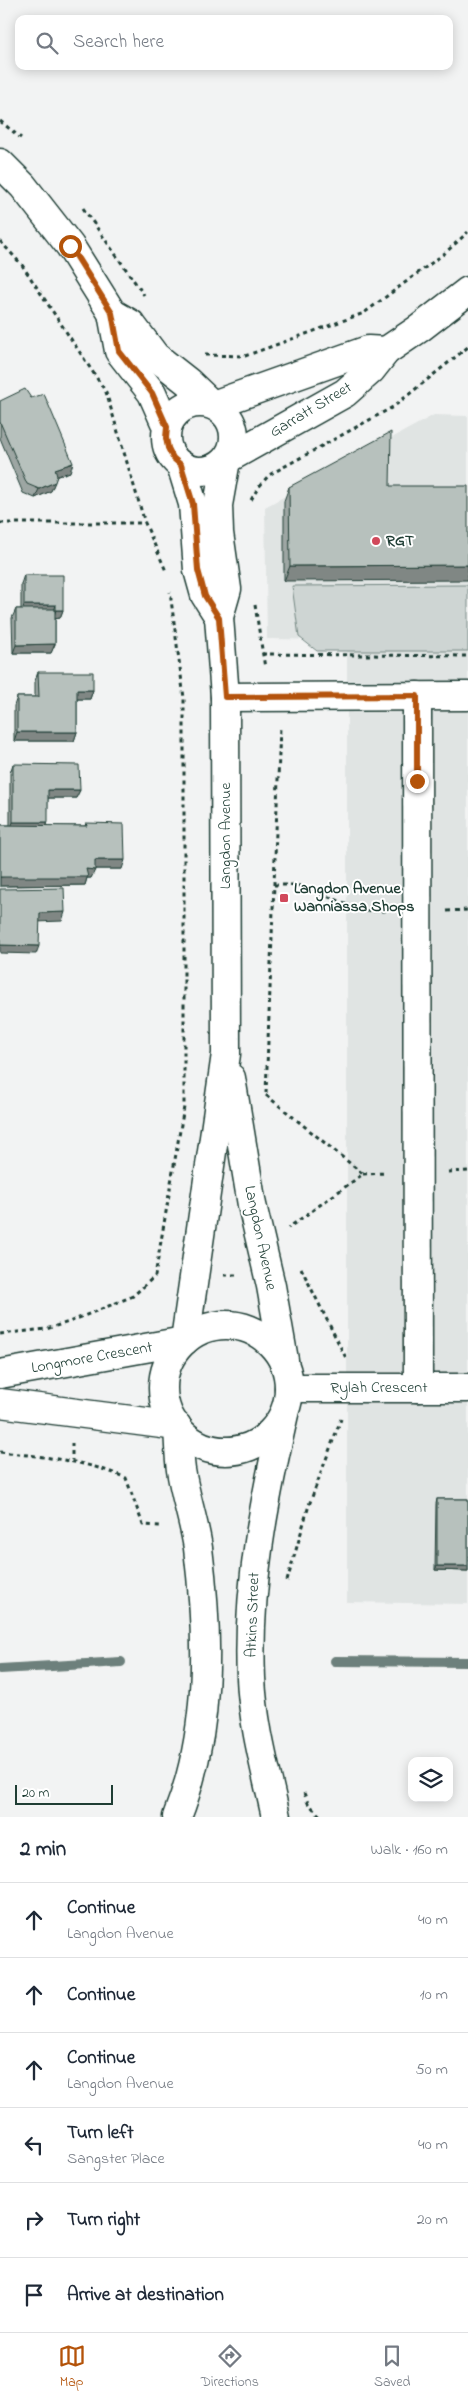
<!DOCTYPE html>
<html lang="en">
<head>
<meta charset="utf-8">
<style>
  :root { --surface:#fff; --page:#f2f2f3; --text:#1f2937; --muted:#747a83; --line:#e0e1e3; --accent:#b45309 }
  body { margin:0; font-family:"Indie Flower",sans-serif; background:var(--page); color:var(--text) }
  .controls { position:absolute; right:15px; bottom:15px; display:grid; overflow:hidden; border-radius:10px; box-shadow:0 2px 12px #0003 }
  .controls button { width:45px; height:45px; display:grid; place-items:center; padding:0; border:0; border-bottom:1px solid var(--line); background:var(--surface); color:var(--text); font:25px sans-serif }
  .scale { position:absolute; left:15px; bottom:12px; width:98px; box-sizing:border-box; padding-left:5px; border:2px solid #1f3d34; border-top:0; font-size:14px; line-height:18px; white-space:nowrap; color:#1f3d34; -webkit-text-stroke:4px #fff; paint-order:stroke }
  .stop { position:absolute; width:15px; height:15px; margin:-11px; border:4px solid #b45309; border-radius:50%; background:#fff }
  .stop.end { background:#b45309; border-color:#fff; box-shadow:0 1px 5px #0008 }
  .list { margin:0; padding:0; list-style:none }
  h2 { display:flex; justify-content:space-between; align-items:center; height:65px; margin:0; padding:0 20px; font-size:21px }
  h2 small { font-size:16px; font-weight:400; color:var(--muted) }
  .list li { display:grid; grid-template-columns:32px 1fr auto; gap:15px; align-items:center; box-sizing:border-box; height:75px; padding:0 20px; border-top:1px solid var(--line) }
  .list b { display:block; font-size:19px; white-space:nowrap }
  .list p { margin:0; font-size:16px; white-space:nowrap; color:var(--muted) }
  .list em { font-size:16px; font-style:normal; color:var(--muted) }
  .icon { flex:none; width:28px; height:28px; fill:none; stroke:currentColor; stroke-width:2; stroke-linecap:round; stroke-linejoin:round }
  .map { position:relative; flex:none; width:468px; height:1817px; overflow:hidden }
  .search { position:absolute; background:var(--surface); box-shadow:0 2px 12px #0003; left:15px; right:15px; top:15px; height:55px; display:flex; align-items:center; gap:12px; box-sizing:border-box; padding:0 18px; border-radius:10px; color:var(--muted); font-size:19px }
  .sheet { height:515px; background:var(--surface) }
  nav { display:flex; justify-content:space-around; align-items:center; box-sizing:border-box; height:70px; border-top:1px solid var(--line); background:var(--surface); font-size:14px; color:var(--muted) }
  nav a { display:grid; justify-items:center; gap:2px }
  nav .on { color:var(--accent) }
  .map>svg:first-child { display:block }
  .built { fill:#e0e4e3 }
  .green { fill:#ced5d3; stroke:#768984 }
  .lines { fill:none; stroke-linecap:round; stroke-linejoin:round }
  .stream { stroke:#6d807b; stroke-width:10 }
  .minor-casing { stroke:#1f3d34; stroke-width:31 }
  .path { stroke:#1f3d34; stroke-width:3; stroke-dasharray:4 4; stroke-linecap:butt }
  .minor { stroke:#fff; stroke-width:28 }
  .wall { fill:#9da6a3; stroke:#1f3d34 }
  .shaded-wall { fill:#808784; stroke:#1f3d34 }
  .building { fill:#b7c1bd; stroke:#1f3d34 }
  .route { stroke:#b45309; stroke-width:6 }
  .poi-dot { fill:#d1495b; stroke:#fff; stroke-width:2 }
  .labels { text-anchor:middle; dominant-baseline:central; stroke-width:4; stroke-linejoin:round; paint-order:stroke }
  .street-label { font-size:16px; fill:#1f3d34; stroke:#fff }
  .poi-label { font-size:16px; font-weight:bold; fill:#1f3d34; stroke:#fff; text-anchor:start }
</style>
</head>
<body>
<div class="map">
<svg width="468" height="1817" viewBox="0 0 468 1817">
  <rect width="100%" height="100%" fill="#f2f3f3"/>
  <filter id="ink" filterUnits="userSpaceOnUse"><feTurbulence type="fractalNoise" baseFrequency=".02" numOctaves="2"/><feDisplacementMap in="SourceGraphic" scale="10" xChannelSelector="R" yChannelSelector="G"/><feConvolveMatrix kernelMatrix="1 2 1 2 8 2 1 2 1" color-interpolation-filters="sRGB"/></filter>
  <g filter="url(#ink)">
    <path class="built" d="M434 415 468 416V1604L347 1602V640L267 639 265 507Z"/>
    <path class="green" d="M468 585V651H317L299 637 292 586Z"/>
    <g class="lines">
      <g class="stream">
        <path d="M335 1661 468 1662"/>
        <path d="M0 1669 121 1662"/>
      </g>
      <g class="minor-casing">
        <g id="minor">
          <path d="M0 163 23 186 70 246 112 313 119 351 152 393 167 427"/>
          <path d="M112 313 131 324 155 356 188 382 210 403"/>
          <circle cx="200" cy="437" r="34"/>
          <path d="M213 405 368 350 386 351"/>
          <path d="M227 459 345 393 371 370 386 351 420 328 468 291"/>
          <path d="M181 465 193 504 198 570 205 595 219 617"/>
          <path d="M417 696 418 1388"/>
          <path d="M225 697 468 696"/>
          <path d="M231 1078 252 1205 271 1286 284 1360"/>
          <circle cx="226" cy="1388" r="63"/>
          <path d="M185 1340 226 1054 225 697 219 617 227 589 219 533 218 505 226 460"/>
          <path d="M0 1374 184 1341"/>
          <path d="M289 1388H468"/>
          <path d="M0 1403 177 1426"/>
          <path d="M177 1817C211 1732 209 1637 198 1548 194 1521 185 1496 181 1470 179 1456 179 1442 178 1428"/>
          <path d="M276 1817C266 1771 253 1725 251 1678 247 1588 264 1502 284 1414"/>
        </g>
      </g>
      <g class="path">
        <path d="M0 121 21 138"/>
        <path d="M83 208 144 295"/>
        <path d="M0 241 22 265 106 392 145 523 166 571"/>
        <path d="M205 355 245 356 364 313 445 253 468 232"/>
        <path d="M251 500 258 488 269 475 393 407 468 347"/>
        <path d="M0 523H145"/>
        <path d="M255 605 265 668"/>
        <path d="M262 654 468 656"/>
        <path d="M274 885H297L366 911H388"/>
        <path d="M447 911 468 910"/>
        <path d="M266 1093 280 727"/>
        <path d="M266 1095 363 1174 288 1228"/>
        <path d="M448 1172 468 1171"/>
        <path d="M363 1174 387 1173"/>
        <path d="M301 1268 346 1358"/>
        <path d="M224 1275H238"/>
        <path d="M0 1334 46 1329 69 1322 133 1296 155 1276 184 1107V698L170 592"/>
        <path d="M72 1443V1460"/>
        <path d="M0 1452C44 1457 85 1460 126 1478L143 1525 162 1526"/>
        <path d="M287 1581 309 1505 341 1419"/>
        <path d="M304 1793 308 1803 321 1817"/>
      </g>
      <use href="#minor" class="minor"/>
    </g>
    <g class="wall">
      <path d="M0 401 70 472 57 476 51 491 35 498 23 493 0 438Z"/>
      <path d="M390 486 284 581V501L289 487Z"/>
      <path d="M24 575 63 610 60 618 55 619V644L51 653H13L12 618 16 609H21V584Z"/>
      <path d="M38 672 93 690 90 699H77V732L74 741H14V706L17 697H35V681Z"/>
      <path d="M13 764 80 790 76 798H48L47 826H85L86 823 122 869H95L91 878H87L85 885 0 886V825H10V773Z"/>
      <path d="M437 1499H468V1571L435 1570 436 1504Z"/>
    </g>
    <g class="shaded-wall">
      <path d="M73 463 70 472 52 478 55 469Z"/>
      <path d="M55 482 51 491 35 498 39 489Z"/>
      <path d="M468 565V580L284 581 290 566Z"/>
      <path d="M24 605H56L53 614H21Z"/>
      <path d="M56 610H63L60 618 53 619Z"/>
      <path d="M55 644 51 653H13L16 645Z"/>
      <path d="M77 690H93L90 699H73Z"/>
      <path d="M17 732H77L74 741H14Z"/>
      <path d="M48 790H80L76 798H45Z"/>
      <path d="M13 822H48L45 831 10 830Z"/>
      <path d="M95 860H125L122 869H92Z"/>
      <path d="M86 869 95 870 91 878H87L85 885 0 886V877Z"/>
      <path d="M65 912 62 921 36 922 40 913Z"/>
      <path d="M0 945 39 946 36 954 0 953Z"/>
      <path d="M437 1566H468V1571L435 1570Z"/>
    </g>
    <g class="building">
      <path d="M25 389 31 398 44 394 73 463 55 469 57 476 55 482 39 489 27 484 0 422V401Z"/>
      <path d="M391 432 390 486H468V565L290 566 289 487Z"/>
      <path d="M24 575H63V610H56V605H24Z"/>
      <path d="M16 609H55V644L16 645Z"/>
      <path d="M38 672H93V690H77V732H17V697H39Z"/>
      <path d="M13 764 79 765 80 790H48V822H13Z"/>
      <path d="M86 823 124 824 125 860H95V870L86 869 88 877H0V825L87 826Z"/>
      <path d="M64 888 65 912 40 913 39 946 0 945V889Z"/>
      <rect x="437" y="1499" width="31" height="67"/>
    </g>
  </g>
  <g class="lines" filter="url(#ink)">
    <path class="route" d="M70 246 112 313 119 351 152 393 167 427 166 438 168 448 173 458 181 465 193 504 198 570 205 596 219 618 225 697 417 696V781"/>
  </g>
  <g class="poi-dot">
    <circle cx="376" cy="541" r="5"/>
    <rect x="279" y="893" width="10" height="10" rx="2.5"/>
  </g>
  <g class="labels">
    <g class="street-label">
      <text transform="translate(311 410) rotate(-31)">Garratt Street</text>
      <text transform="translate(226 836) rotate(-90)">Langdon Avenue</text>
      <text transform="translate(260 1238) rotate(78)">Langdon Avenue</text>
      <text transform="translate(92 1358) rotate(-10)">Longmore Crescent</text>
      <text x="379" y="1388">Rylah Crescent</text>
      <text transform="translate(253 1615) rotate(-88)">Atkins Street</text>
    </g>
    <g class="poi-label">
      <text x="386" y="541">RGT</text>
      <text x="294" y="889">Langdon Avenue<tspan x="294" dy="18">Wanniassa Shops</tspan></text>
    </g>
  </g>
</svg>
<div class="controls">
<button><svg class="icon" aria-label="layers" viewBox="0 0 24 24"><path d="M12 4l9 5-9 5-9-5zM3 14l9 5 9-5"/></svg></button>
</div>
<div class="scale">20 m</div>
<div class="stop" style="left:70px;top:246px"></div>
<div class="stop end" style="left:417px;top:781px"></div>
<div class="search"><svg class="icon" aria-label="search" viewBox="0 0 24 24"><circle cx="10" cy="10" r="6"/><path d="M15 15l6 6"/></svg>Search here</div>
</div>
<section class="sheet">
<h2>2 min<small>Walk · 160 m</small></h2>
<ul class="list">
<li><svg class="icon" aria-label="ahead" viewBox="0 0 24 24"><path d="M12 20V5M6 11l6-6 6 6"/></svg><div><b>Continue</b><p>Langdon Avenue</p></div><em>40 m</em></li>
<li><svg class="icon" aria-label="ahead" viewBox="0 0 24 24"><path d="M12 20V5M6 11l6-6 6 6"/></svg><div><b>Continue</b></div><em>10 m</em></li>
<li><svg class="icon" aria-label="ahead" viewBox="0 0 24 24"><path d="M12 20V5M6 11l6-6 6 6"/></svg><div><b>Continue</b><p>Langdon Avenue</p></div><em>50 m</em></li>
<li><svg class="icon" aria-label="left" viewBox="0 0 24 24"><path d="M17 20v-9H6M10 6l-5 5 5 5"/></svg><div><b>Turn left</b><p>Sangster Place</p></div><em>40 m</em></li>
<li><svg class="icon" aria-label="right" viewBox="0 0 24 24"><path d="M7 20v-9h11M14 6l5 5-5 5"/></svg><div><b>Turn right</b></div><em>20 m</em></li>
<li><svg class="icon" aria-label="arrive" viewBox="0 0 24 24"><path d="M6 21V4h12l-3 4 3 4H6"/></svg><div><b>Arrive at destination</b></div></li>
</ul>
</section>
<nav>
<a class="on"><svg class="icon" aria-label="map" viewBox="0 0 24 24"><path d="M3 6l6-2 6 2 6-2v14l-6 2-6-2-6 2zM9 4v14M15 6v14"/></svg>Map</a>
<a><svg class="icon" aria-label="directions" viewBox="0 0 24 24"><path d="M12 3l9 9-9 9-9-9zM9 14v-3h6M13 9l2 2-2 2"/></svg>Directions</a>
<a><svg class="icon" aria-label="saved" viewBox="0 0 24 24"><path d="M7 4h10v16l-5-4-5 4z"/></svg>Saved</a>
</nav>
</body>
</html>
